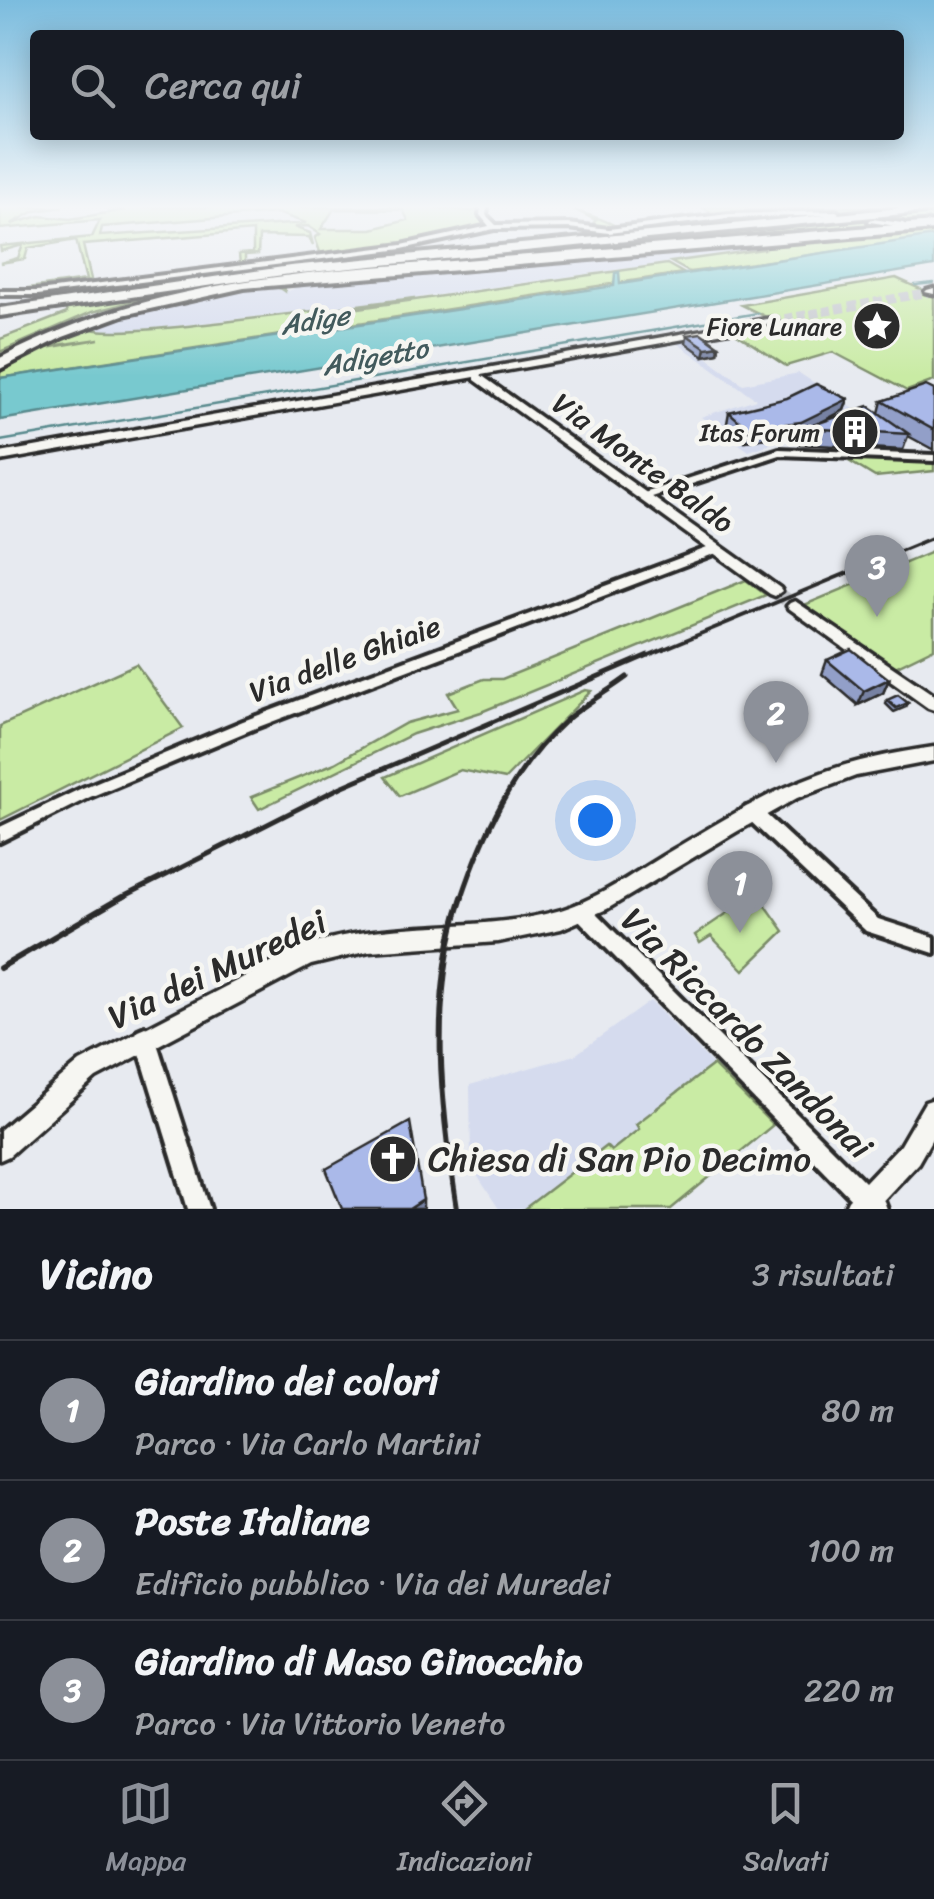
<!DOCTYPE html>
<html lang="it">
<head>
<meta charset="utf-8">
<style>
  :root { --surface:#171b24; --page:#242831; --text:#f1f3f6; --muted:#9ea1a6; --line:#363941; --accent:#8c9099 }
  body { margin:0; font-family:Sriracha,sans-serif; background:var(--page); color:var(--text) }
  .you { position:absolute; left:595px; top:820px; width:35px; height:35px; margin:-25px; border:8px solid #fff; border-radius:50%; background:#1a73e8; box-shadow:0 0 0 15px #1a73e833 }
  .badge { display:grid; place-items:center; width:65px; height:65px; border-radius:50%; background:var(--accent); color:#fff; font-size:32px; font-weight:700 }
  .pin { position:absolute; translate:-50% -82px; filter:drop-shadow(0 2px 5px #0008) }
  .pin::after { content:''; position:absolute; top:52px; width:35px; height:30px; background:inherit; clip-path:polygon(0 0,100% 0,50% 100%) }
  .list { margin:0; padding:0; list-style:none }
  h2 { display:flex; justify-content:space-between; align-items:center; height:130px; margin:0; padding:0 40px; font-size:42px }
  h2 small { font-size:32px; font-weight:400; color:var(--muted) }
  .list li { display:grid; grid-template-columns:65px 1fr auto; gap:30px; align-items:center; box-sizing:border-box; height:140px; padding:0 40px; border-top:2px solid var(--line) }
  .list b { display:block; font-size:38px; white-space:nowrap }
  .list p { margin:0; font-size:32px; white-space:nowrap; color:var(--muted) }
  .list em { font-size:32px; font-style:normal; color:var(--muted) }
  .icon { flex:none; width:55px; height:55px; fill:none; stroke:currentColor; stroke-width:2; stroke-linecap:round; stroke-linejoin:round }
  .map { position:relative; flex:none; width:934px; height:1209px; overflow:hidden }
  .search { position:absolute; background:var(--surface); box-shadow:0 5px 25px #0003; left:30px; right:30px; top:30px; height:110px; display:flex; align-items:center; gap:25px; box-sizing:border-box; padding:0 35px; border-radius:10px; color:var(--muted); font-size:38px }
  .sheet { height:550px; background:var(--surface) }
  nav { display:flex; justify-content:space-around; align-items:center; box-sizing:border-box; height:140px; border-top:2px solid var(--line); background:var(--surface); font-size:28px; color:var(--muted) }
  nav a { display:grid; justify-items:center; gap:5px }
  nav .on { color:var(--accent) }
  .map>svg:first-child { display:block }
  .built { fill:#d5dbee }
  .green { fill:#c9eba4; stroke:#7a8b68; stroke-width:2.5; fill-rule:evenodd }
  .water { fill:#78c9cf; stroke:#598a8d; stroke-width:2.5 }
  .lines { fill:none; stroke-linecap:round; stroke-linejoin:round }
  .stream { stroke:#598a8d; stroke-width:2.5 }
  .tertiary-tunnel-far2 { stroke:#c1c4c9; stroke-width:9; stroke-dasharray:9 4; stroke-linecap:butt }
  .tertiary-tunnel-far1 { stroke:#c1c4c9; stroke-width:11; stroke-dasharray:11 5; stroke-linecap:butt }
  .tertiary-tunnel { stroke:#c1c4c9; stroke-width:14; stroke-dasharray:14 8; stroke-linecap:butt }
  .minor-casing { stroke:#2b2b2b; stroke-width:8 }
  .tertiary-casing { stroke:#2b2b2b; stroke-width:7 }
  .trunk-casing { stroke:#2b2b2b; stroke-width:8 }
  .motorway-casing { stroke:#2b2b2b; stroke-width:8 }
  .minor { fill:#f6f6f2; fill-rule:evenodd }
  .tertiary { fill:#f6f6f2; fill-rule:evenodd }
  .trunk { fill:#f6f6f2; fill-rule:evenodd }
  .motorway { fill:#f6f6f2; fill-rule:evenodd }
  .rail-far2 { stroke:#2b2b2b; stroke-width:4 }
  .rail-far1 { stroke:#2b2b2b; stroke-width:5 }
  .rail { stroke:#2b2b2b; stroke-width:6 }
  .wall { fill:#929fc8; stroke:#2b2b2b; stroke-width:2.5 }
  .shaded-wall { fill:#7782a3; stroke:#2b2b2b; stroke-width:2.5 }
  .building { fill:#aab9e9; stroke:#2b2b2b; stroke-width:2.5 }
  .labels { text-anchor:middle; dominant-baseline:central; stroke-width:9; stroke-linejoin:round; paint-order:stroke }
  .far-poi-label { font-size:25px; fill:#2b2b2b; stroke:#f6f6f2; text-anchor:end }
  .far-water-label { font-size:28px; font-style:italic; fill:#425a5c; stroke:#f6f6f2 }
  .street-label { font-size:30px; fill:#2b2b2b; stroke:#f6f6f2 }
  .near-street-label { font-size:35px; fill:#2b2b2b; stroke:#f6f6f2 }
  .near-poi-label { font-size:35px; fill:#2b2b2b; stroke:#f6f6f2; text-anchor:start }
</style>
</head>
<body>
<div class="map">
<svg width="934" height="1209" viewBox="0 0 934 1209">
  <rect width="100%" height="100%" fill="#e7eaf0"/>
  <filter id="ink" filterUnits="userSpaceOnUse"><feTurbulence type="fractalNoise" baseFrequency=".01" numOctaves="2"/><feDisplacementMap in="SourceGraphic" scale="20" xChannelSelector="R" yChannelSelector="G"/><feConvolveMatrix kernelMatrix="1 2 1 2 8 2 1 2 1" color-interpolation-filters="sRGB"/></filter>
  <g filter="url(#ink)">
    <g class="built">
      <path d="M800 239 766 249 415 298 165 327 101 332 89 327 125 313 238 289 277 285 289 291 304 282 457 273 468 271V268Z"/>
      <path d="M682 339 743 384 799 373 862 414 749 451 701 417 756 399 674 341Z"/>
      <path d="M650 1001 773 1125 671 1209 591 1158 524 1209H499L471 1166 470 1085 575 1055Z"/>
    </g>
    <g class="green">
      <path d="M0 207H63L35 211 11 224 40 216 70 219 125 210 109 209 112 207H421L472 211 482 207 481 215 491 227 396 247 321 255 315 238 320 234 308 226 294 227 310 233 313 245 309 237 259 236 258 254 245 255V263L240 264 239 254 253 253V231L83 245 92 284 0 292 86 280 76 240 28 248 25 259 0 263 18 258 23 245 1 251 0 246 92 237 100 220 0 229ZM334 209 403 210 408 220 372 229H321ZM277 213 306 223 100 236 102 227Z"/>
      <path d="M569 207C587 216 602 217 619 228L713 213 701 207H892L627 234 831 211 721 216 610 234 589 228 596 220Z"/>
      <path d="M934 213V221L873 220 866 221 867 227 608 248 606 244Z"/>
      <path d="M934 227V236L922 239 706 270 689 272 671 262 764 249 763 243 810 239 815 243Z"/>
      <path d="M592 245 599 249 301 274 186 288 92 312 0 352V339L67 313 65 308 0 316C196 283 393 263 592 245Z"/>
      <path d="M667 264 683 273 0 378V368L28 351 99 339 31 349C108 310 191 293 275 285 280 285 285 285 285 291 264 273 118 314 90 328 109 342 371 302 415 298L324 313Z"/>
      <path d="M896 278 934 295V381L907 391 833 352 786 366 731 330 774 321 742 305Z"/>
      <path d="M847 460 934 463V471L875 477Z"/>
      <path d="M934 551V648L895 667 802 606Z"/>
      <path d="M746 580 766 595 481 712 413 734 259 809 251 797 335 763 406 723 458 709 448 693 484 679H502Z"/>
      <path d="M136 664 183 728 0 820V726Z"/>
      <path d="M585 690 591 691 505 779 460 770 400 796 385 777Z"/>
      <path d="M757 893 784 931 744 970 711 936 700 943 695 935Z"/>
      <path d="M713 1065 773 1125 671 1209H524L606 1146 611 1151 639 1129 636 1124Z"/>
    </g>
    <path class="water" d="M934 236V266L0 420V378L614 286 615 273 619 272 620 284Z"/>
    <g class="lines">
      <g class="stream">
        <path d="M915 285 934 283"/>
        <path d="M0 441 758 313"/>
      </g>
      <path class="tertiary-tunnel-far2" d="M772 321 930 292"/>
      <path class="tertiary-tunnel-far1" d="M772 321 778 320"/>
      <path class="tertiary-tunnel" d="M775 591 795 606"/>
      <g class="minor-casing">
        <g id="minor">
          <path d="M481 207H487L486 215 496 225 569 224 609 229 728 214 836 211 839 213 836 215 728 218 609 233 569 228 494 229 402 249 38 295H0V291H38L402 245 489 226 480 215Z"/>
          <path d="M872 219 903 223 906 225 903 227 870 222 869 221Z"/>
          <path d="M779 449 934 455V461L780 455 646 499 642 500 637 497 638 495Z"/>
          <path d="M715 545 719 546 721 549 719 552 253 729 90 797 0 842V827L80 789 243 721Z"/>
          <path d="M752 806 758 807 878 919 934 937V953L866 931 746 817 744 812 746 807Z"/>
          <path d="M582 903 588 905 884 1201 887 1209H861L576 917 573 911 576 905Z"/>
          <path d="M145 1027 152 1030 155 1037 210 1209H188L135 1037 138 1030Z"/>
        </g>
      </g>
      <g class="tertiary-casing">
        <g id="tertiary">
          <path d="M934 288V294L925 292 927 290Z"/>
          <path d="M772 318 777 321 775 323 481 375 780 588 782 591 775 596 770 594 475 380V377L0 461V453Z"/>
          <path d="M795 601 934 695V710L928 708 790 609 787 606 790 603Z"/>
          <path d="M934 747V761L856 776 797 798 736 832 607 909 561 929 498 942 369 951 311 965 96 1078 9 1156 0 1160V1130L80 1062 298 949C382 916 475 935 561 910 601 898 638 870 674 849 720 822 766 793 816 775 854 760 894 753 934 747Z"/>
          <path d="M934 1099V1135L918 1163 875 1209H844L848 1200 900 1145 925 1102Z"/>
        </g>
      </g>
      <g class="trunk-casing">
        <path id="trunk" d="M934 222V230L244 288 123 315 63 337 0 369V358C166 273 321 272 502 257 646 246 790 233 934 222Z"/>
      </g>
      <g class="motorway-casing">
        <path id="motorway" d="M911 207H934V211L290 274 0 316V308L290 266Z"/>
      </g>
      <use href="#minor" class="minor"/>
      <use href="#tertiary" class="tertiary"/>
      <use href="#trunk" class="trunk"/>
      <use href="#motorway" class="motorway"/>
      <path class="rail-far2" d="M642 658 934 537"/>
      <g class="rail-far1">
        <path d="M117 900 341 787 648 655"/>
        <path d="M461 900C483 834 512 770 564 722 583 705 607 692 627 677"/>
      </g>
      <g class="rail">
        <path d="M0 968 122 897"/>
        <path d="M457 1209C441 1108 428 997 462 897"/>
      </g>
    </g>
    <g class="wall">
      <path d="M687 335 719 346 718 353 704 356 686 343Z"/>
      <path d="M934 390V450L908 436 903 450 800 444 804 431 798 434 745 441 727 423 729 412 848 399 844 410 816 425 879 413 882 401Z"/>
      <path d="M827 660 889 679 883 693 858 705 822 674Z"/>
      <path d="M887 700 908 703 906 707 894 712 886 704Z"/>
    </g>
    <g class="shaded-wall">
      <path d="M719 346 718 353 704 356 706 348Z"/>
      <path d="M848 399 844 410 808 429 804 428V431L798 434 745 441 748 429Z"/>
      <path d="M889 679 883 693 858 705 864 691Z"/>
      <path d="M423 1200V1209H409Z"/>
    </g>
    <g class="building">
      <path d="M701 333 719 346 706 348 687 335Z"/>
      <path d="M816 384 848 399 801 422 748 429 729 412 787 398Z"/>
      <path d="M926 386 934 390V430L882 401Z"/>
      <path d="M869 406 909 434 804 428Z"/>
      <path d="M851 649 889 679 864 691 827 660Z"/>
      <path d="M898 695 908 703 896 708 887 700Z"/>
      <path d="M410 1122 423 1200 409 1209H342L326 1169Z"/>
    </g>
  </g>
  <linearGradient id="sky" x2="0" y2="1"><stop stop-color="#7bbcde"/><stop offset="0.55" stop-color="#f4f6f8"/><stop offset="1" stop-color="#f4f6f8" stop-opacity="0"/></linearGradient>
  <rect width="934" height="376" fill="url(#sky)"/>
  <defs>
    <g id="sight-disc" transform="scale(2.5)"><circle r="9.5" fill="#2b2b2b" stroke="#f6f6f2"/><path d="M0-6L1.8-2.2L6-1.7L2.9 1.2L3.7 5.4L0 3.3L-3.7 5.4L-2.9 1.2L-6-1.7L-1.8-2.2Z" fill="#fff"/></g>
    <g id="building-disc" transform="scale(2.5)"><circle r="9.5" fill="#2b2b2b" stroke="#f6f6f2"/><path d="M-4-6H4V6H1V3H-1V6H-4ZM-2.5-4.3h1.7v1.8h-1.7ZM.8-4.3h1.7v1.8H.8ZM-2.5-1h1.7V.8h-1.7ZM.8-1h1.7V.8H.8Z" fill="#fff"/></g>
    <g id="church-disc" transform="scale(2.5)"><circle r="9.5" fill="#2b2b2b" stroke="#f6f6f2"/><path d="M-1.2-6h2.4v3.5h3.3v2.4h-3.3V6h-2.4V-.1h-3.3v-2.4h3.3Z" fill="#fff"/></g>
  </defs>
  <g fill-rule="evenodd">
    <use href="#sight-disc" x="877" y="326"/>
    <use href="#building-disc" x="855" y="432"/>
    <use href="#church-disc" x="393" y="1159"/>
  </g>
  <g class="labels">
    <g class="far-poi-label">
      <text x="842" y="326">Fiore Lunare</text>
      <text x="820" y="432">Itas Forum</text>
    </g>
    <g class="far-water-label">
      <text transform="translate(315 320) rotate(-9)">Adige</text>
      <text transform="translate(375 357) rotate(-10)">Adigetto</text>
    </g>
    <g class="street-label">
      <text transform="translate(643 463) rotate(36)">Via Monte Baldo</text>
      <text transform="translate(345 659) rotate(-20)">Via delle Ghiaie</text>
    </g>
    <g class="near-street-label">
      <text transform="translate(217 969) rotate(-25)">Via dei Muredei</text>
      <text transform="translate(747 1033) rotate(45)">Via Riccardo Zandonai</text>
    </g>
    <g class="near-poi-label">
      <text x="428" y="1159">Chiesa di San Pio Decimo</text>
    </g>
  </g>
</svg>
<div class="you"></div>
<div class="pin badge" style="left:740px;top:933px">1</div>
<div class="pin badge" style="left:776px;top:763px">2</div>
<div class="pin badge" style="left:877px;top:617px">3</div>
<div class="search"><svg class="icon" aria-label="search" viewBox="0 0 24 24"><circle cx="10" cy="10" r="6"/><path d="M15 15l6 6"/></svg>Cerca qui</div>
</div>
<section class="sheet">
<h2>Vicino<small>3 risultati</small></h2>
<ul class="list">
<li><span class="badge">1</span><div><b>Giardino dei colori</b><p>Parco · Via Carlo Martini</p></div><em>80 m</em></li>
<li><span class="badge">2</span><div><b>Poste Italiane</b><p>Edificio pubblico · Via dei Muredei</p></div><em>100 m</em></li>
<li><span class="badge">3</span><div><b>Giardino di Maso Ginocchio</b><p>Parco · Via Vittorio Veneto</p></div><em>220 m</em></li>
</ul>
</section>
<nav>
<a class="on"><svg class="icon" aria-label="map" viewBox="0 0 24 24"><path d="M3 6l6-2 6 2 6-2v14l-6 2-6-2-6 2zM9 4v14M15 6v14"/></svg>Mappa</a>
<a><svg class="icon" aria-label="directions" viewBox="0 0 24 24"><path d="M12 3l9 9-9 9-9-9zM9 14v-3h6M13 9l2 2-2 2"/></svg>Indicazioni</a>
<a><svg class="icon" aria-label="saved" viewBox="0 0 24 24"><path d="M7 4h10v16l-5-4-5 4z"/></svg>Salvati</a>
</nav>
</body>
</html>
